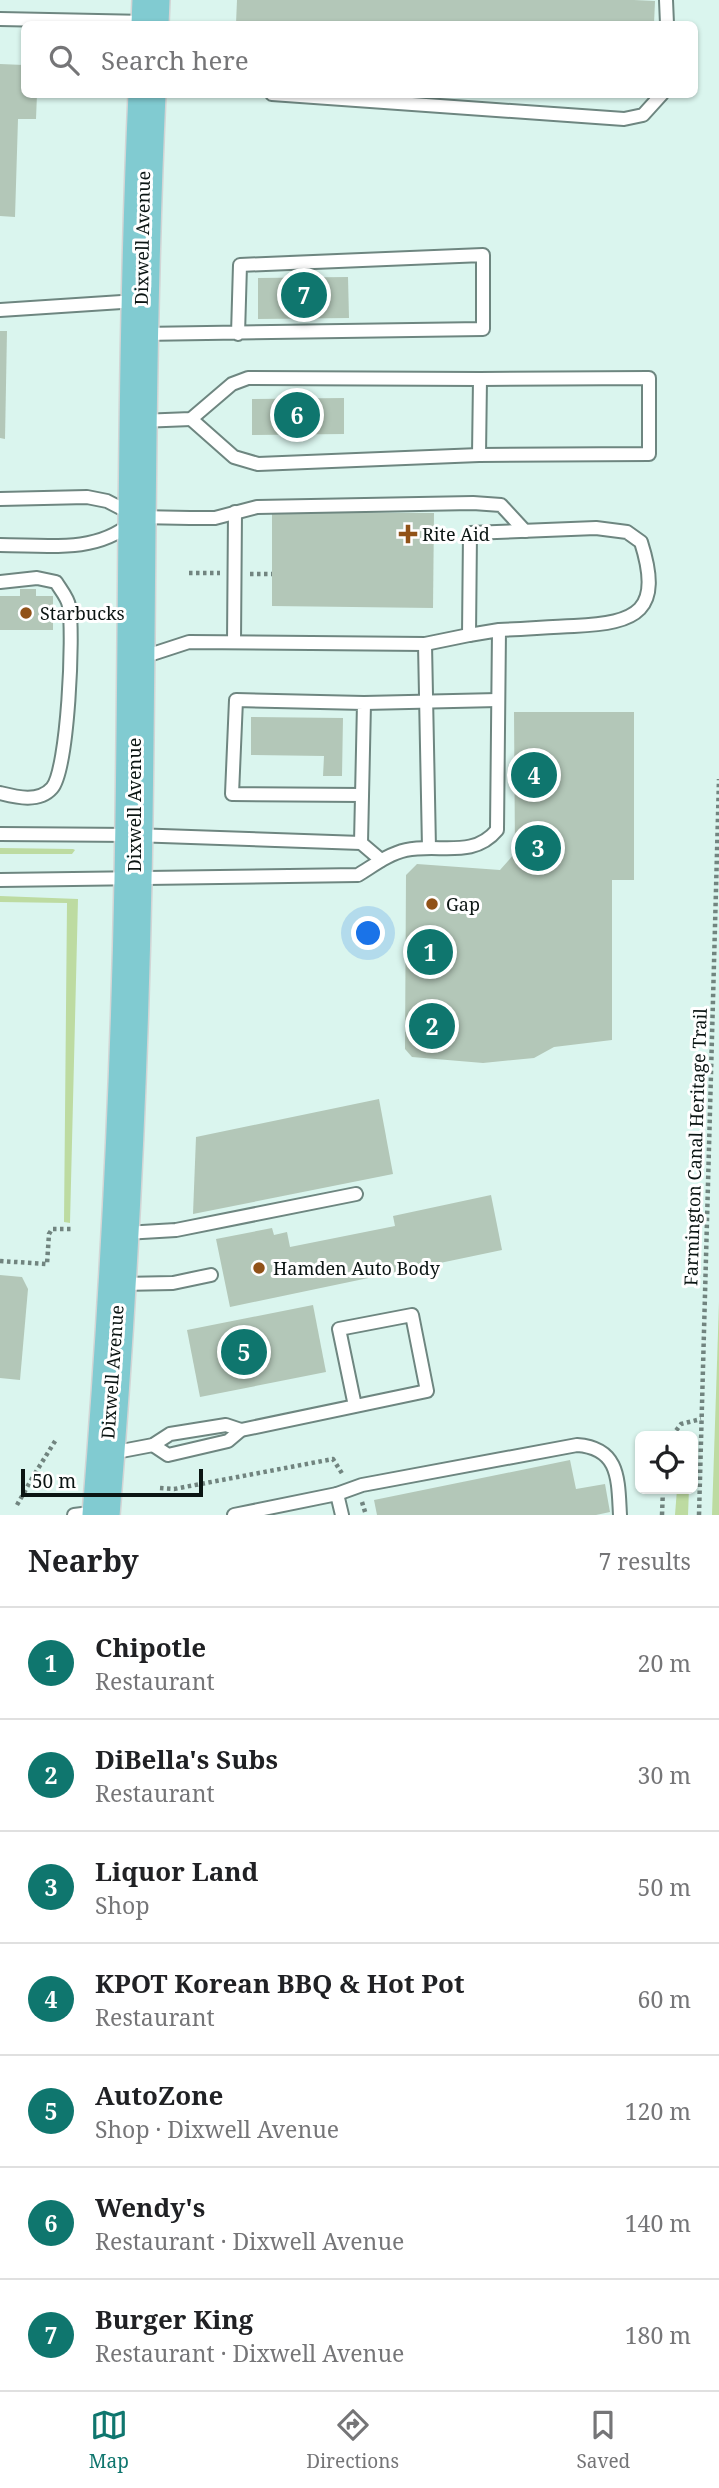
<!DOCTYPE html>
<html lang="en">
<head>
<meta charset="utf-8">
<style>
  :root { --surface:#fff; --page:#f6f6f6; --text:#202124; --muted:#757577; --line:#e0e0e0; --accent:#0f766e }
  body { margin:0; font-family:"Noto Serif",serif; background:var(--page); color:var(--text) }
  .controls { position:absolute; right:21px; bottom:21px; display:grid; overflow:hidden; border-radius:10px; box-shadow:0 2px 5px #0004 }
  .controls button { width:63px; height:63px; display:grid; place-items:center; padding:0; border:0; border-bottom:2px solid var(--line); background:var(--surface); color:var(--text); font:35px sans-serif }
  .scale { position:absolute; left:21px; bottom:18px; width:182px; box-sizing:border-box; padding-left:7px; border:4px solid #0b1513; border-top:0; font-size:19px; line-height:24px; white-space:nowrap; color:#0b1513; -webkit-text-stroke:5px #fff; paint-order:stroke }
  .you { position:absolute; left:369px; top:934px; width:24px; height:24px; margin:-18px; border:5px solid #fff; border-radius:50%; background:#1a73e8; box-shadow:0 0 0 10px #1a73e833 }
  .badge { display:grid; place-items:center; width:46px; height:46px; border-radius:50%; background:var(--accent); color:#fff; font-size:23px; font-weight:700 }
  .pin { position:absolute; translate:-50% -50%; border:4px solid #fff; box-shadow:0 2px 7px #0006 }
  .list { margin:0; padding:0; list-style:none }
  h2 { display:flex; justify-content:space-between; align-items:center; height:91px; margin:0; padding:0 28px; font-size:30px }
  h2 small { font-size:23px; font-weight:400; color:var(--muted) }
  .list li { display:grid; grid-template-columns:46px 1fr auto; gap:21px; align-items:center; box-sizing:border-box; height:112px; padding:0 28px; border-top:2px solid var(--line) }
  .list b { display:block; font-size:26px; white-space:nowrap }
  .list p { margin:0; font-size:23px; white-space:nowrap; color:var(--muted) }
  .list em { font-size:23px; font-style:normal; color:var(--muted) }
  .icon { flex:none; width:38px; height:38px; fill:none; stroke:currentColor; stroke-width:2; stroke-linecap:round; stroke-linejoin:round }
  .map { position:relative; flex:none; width:719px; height:1515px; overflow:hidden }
  .search { position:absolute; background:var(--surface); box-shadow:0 2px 5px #0004; left:21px; right:21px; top:21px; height:77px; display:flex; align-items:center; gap:18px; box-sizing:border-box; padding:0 24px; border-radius:10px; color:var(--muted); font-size:26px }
  .sheet { height:875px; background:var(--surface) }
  nav { display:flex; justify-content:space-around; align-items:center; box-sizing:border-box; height:98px; border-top:2px solid var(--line); background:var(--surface); font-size:19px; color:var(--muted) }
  nav a { display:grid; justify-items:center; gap:4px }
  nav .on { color:var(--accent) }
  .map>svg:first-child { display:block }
  .green { fill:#bddba1 }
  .building { fill:#b3c7b8 }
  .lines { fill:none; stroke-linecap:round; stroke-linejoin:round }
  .service-casing { stroke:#6e8680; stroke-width:16 }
  .primary-casing { stroke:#d3d5d5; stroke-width:40 }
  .path { stroke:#71847f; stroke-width:4.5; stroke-dasharray:3.5 3.5; stroke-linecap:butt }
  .service { stroke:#fff; stroke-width:12 }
  .primary { stroke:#81cbd1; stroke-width:37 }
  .poi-dot { fill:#915218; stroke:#fff; stroke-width:2.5 }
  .labels { text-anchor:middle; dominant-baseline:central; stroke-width:6; stroke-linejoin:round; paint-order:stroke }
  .street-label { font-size:18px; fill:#0b1513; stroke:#fff }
  .poi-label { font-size:18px; fill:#0b1513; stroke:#fff; text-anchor:start }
</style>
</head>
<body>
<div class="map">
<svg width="719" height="1515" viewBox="0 0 719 1515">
  <rect width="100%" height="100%" fill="#daf5ee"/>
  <g class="green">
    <path d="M0 848 73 849 75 850 72 854H0Z"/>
    <path d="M0 896 78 899 70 1223 64 1222 67 903 0 902Z"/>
    <path d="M719 1302V1515H712Z"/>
    <path d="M677 1489H689L688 1515H675Z"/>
  </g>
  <g class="building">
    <path d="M237 0H634L655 1 654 24H236Z"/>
    <path d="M0 64 24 65V94H37L36 119H18L15 217 0 216Z"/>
    <path d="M348 277 349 318 258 319V278Z"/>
    <path d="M0 331H7L5 439 0 438Z"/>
    <path d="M344 398V434L252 435V399Z"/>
    <path d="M272 512 434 513 433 608 272 606Z"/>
    <path d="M20 589H36V596H53V630H0V596H20Z"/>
    <path d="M514 712H634V880H612V1040L554 1047 534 1058 483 1063 412 1057 405 1049 406 875 417 864 500 870 515 853Z"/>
    <path d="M251 717 343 718 342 776H323L324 756 251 755Z"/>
    <path d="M379 1099 393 1174 193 1214 196 1137Z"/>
    <path d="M491 1195 502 1250 230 1307 216 1239 272 1228 274 1235 287 1232 290 1247 395 1226 393 1216Z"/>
    <path d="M0 1275 22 1277 28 1289 20 1380 0 1378Z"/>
    <path d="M313 1305 326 1372 200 1397 187 1330Z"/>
    <path d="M570 1460 576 1489 605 1484 610 1512 596 1515H377L374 1500Z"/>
  </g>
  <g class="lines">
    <g class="service-casing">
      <g id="service">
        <path d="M666 0 667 24"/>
        <path d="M0 19 147 22"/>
        <path d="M272 94 624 119 643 115 662 94"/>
        <path d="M0 310 137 301"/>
        <path d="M141 334 483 329V255L240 265 238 334"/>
        <path d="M191 419 234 457 258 464 479 455 649 454V378L480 379"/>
        <path d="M140 421 191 419 232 384 248 378 480 379 479 455"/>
        <path d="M0 499 87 497 107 501 138 517 190 518H215L257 507 473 503 501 505 525 531"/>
        <path d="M0 545C44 545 95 554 131 523"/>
        <path d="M0 582 37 578 56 582C60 589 68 598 69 606 74 633 68 770 52 788 39 803 16 797 0 793"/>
        <path d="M234 642 235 512"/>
        <path d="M425 644 429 848"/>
        <path d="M140 658 189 642 425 644 469 635"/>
        <path d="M364 703 498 700"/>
        <path d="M0 834 133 835 361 843 381 860"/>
        <path d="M361 843 364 703 236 700 232 794 362 795"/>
        <path d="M0 880 358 875C373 866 388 854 406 850 439 843 473 859 497 830L499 630C524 629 549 627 574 626 638 623 663 611 641 542L627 532 596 528 470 533 469 635 499 630"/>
        <path d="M125 1233 176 1230 356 1194"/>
        <path d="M121 1284 173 1283 211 1275"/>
        <path d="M153 1445 168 1455 228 1441 241 1430 427 1391 412 1315 339 1329 355 1406"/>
        <path d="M111 1453 153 1445 170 1434 226 1425 241 1430"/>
        <path d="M337 1494 362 1485 577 1445C620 1448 618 1480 620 1515"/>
        <path d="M74 1515 98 1512"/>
        <path d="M234 1515 337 1494 342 1515"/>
      </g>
    </g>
    <g class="primary-casing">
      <g id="primary">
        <path d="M150 24 151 0"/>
        <path d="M101 1515C118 1304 129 1092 133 880 138 618 135 356 147 94"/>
      </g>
    </g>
    <g class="path">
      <path d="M189 573H220"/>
      <path d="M250 574H272"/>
      <path d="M0 1261 47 1264 49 1234 52 1229H74"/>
      <path d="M672 1436 681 1424 701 1419"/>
      <path d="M53 1479 34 1475 57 1438"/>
      <path d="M160 1488 174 1489 333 1459 343 1475"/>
      <path d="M362 1502 366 1515"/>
      <path d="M17 1505 34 1475"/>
      <path d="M662 1515 663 1489"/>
      <path d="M699 1515 719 779"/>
    </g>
    <use href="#service" class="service"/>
    <use href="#primary" class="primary"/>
  </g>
  <g class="poi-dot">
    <path d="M404.5 523.5h7v7h7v7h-7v7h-7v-7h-7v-7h7z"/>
    <circle cx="26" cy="613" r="7"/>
    <circle cx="432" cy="904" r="7"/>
    <circle cx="259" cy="1268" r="7"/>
  </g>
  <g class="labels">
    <g class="street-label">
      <text transform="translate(142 238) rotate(-89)">Dixwell Avenue</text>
      <text transform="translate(134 805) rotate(-90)">Dixwell Avenue</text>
      <text transform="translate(695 1147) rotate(-88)">Farmington Canal Heritage Trail</text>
      <text transform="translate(112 1372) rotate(-86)">Dixwell Avenue</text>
    </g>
    <g class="poi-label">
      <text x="422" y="534">Rite Aid</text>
      <text x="40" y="613">Starbucks</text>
      <text x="446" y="904">Gap</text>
      <text x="273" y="1268">Hamden Auto Body</text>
    </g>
  </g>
</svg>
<div class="controls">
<button><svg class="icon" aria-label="locate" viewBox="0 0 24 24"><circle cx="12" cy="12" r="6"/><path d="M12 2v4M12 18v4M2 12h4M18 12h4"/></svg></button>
</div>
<div class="scale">50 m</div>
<div class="you"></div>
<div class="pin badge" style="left:430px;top:952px">1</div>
<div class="pin badge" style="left:432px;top:1026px">2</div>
<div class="pin badge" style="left:538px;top:848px">3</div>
<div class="pin badge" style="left:534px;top:775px">4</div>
<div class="pin badge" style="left:244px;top:1352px">5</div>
<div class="pin badge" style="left:297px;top:415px">6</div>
<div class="pin badge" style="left:304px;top:295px">7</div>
<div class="search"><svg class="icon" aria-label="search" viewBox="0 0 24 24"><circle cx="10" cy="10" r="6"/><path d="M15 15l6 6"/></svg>Search here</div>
</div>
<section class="sheet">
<h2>Nearby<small>7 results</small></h2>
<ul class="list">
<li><span class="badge">1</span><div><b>Chipotle</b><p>Restaurant</p></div><em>20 m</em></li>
<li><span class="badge">2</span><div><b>DiBella's Subs</b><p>Restaurant</p></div><em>30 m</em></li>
<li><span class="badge">3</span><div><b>Liquor Land</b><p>Shop</p></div><em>50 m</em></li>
<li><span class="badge">4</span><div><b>KPOT Korean BBQ &amp; Hot Pot</b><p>Restaurant</p></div><em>60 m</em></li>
<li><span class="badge">5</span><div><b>AutoZone</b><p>Shop · Dixwell Avenue</p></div><em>120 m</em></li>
<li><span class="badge">6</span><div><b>Wendy's</b><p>Restaurant · Dixwell Avenue</p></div><em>140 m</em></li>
<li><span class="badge">7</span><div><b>Burger King</b><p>Restaurant · Dixwell Avenue</p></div><em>180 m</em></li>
</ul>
</section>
<nav>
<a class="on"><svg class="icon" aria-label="map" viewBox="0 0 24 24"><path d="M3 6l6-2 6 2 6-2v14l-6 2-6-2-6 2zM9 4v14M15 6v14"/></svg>Map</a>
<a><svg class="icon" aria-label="directions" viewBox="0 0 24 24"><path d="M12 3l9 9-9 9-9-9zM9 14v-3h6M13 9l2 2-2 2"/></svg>Directions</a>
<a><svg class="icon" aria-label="saved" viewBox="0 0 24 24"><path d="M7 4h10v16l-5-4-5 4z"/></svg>Saved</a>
</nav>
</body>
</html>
